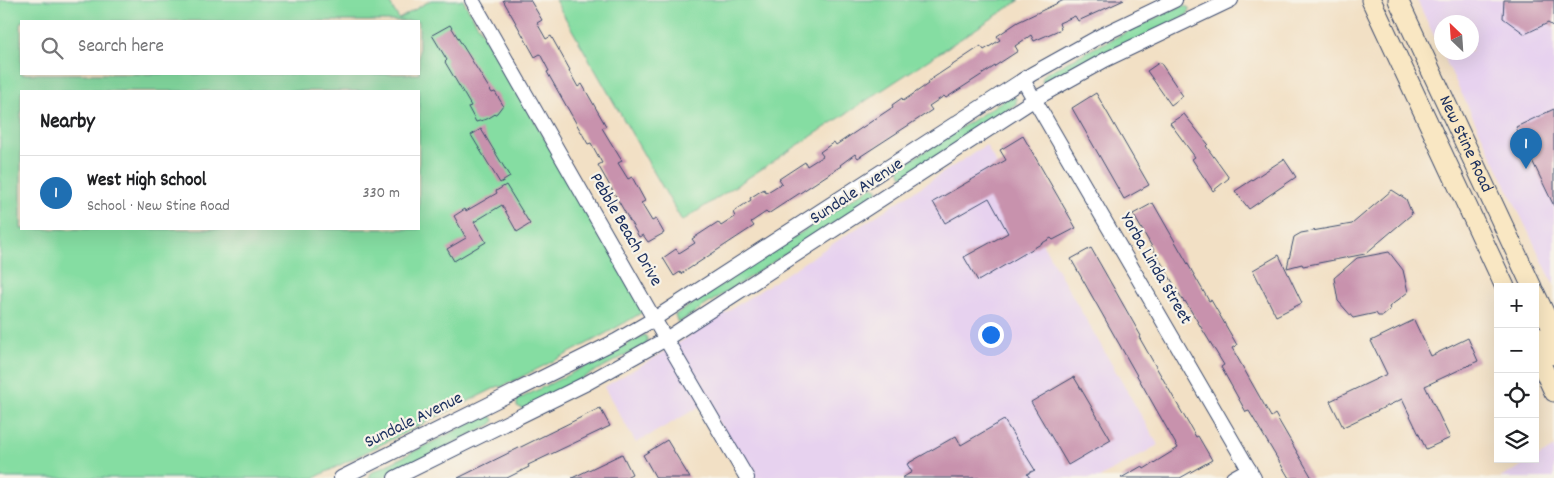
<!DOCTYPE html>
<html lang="en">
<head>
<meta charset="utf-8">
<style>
  :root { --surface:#fff; --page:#f2f2f2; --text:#202124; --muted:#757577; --line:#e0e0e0; --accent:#1f6fb2 }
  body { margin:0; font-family:Dekko,sans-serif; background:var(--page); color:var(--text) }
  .controls { position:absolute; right:15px; bottom:15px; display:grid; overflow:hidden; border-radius:0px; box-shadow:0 5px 20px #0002 }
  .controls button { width:45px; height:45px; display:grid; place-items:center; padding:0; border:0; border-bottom:1px solid var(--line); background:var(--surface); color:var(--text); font:25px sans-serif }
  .compass { position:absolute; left:1434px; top:15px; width:45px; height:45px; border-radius:50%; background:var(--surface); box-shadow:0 5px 20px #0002; rotate:335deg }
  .you { position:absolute; left:990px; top:334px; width:18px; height:18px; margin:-12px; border:4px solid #fff; border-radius:50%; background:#1a73e8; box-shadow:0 0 0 8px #1a73e833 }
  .badge { display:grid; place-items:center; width:32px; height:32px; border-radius:50%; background:var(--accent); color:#fff; font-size:16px; font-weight:700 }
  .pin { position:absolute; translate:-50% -41px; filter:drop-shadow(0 1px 2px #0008) }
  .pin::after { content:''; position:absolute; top:26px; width:18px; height:15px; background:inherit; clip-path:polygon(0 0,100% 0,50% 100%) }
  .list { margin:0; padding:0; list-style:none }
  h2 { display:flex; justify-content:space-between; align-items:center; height:65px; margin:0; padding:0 20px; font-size:21px }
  h2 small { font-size:16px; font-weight:400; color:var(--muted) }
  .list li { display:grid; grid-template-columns:32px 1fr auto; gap:15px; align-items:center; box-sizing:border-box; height:75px; padding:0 20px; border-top:1px solid var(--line) }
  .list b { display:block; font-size:19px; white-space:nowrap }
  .list p { margin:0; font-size:16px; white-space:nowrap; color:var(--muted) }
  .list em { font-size:16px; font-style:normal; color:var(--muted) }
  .icon { flex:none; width:28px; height:28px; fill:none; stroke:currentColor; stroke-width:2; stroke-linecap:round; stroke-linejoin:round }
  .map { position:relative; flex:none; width:1554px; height:478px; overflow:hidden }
  .search { position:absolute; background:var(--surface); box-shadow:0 5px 20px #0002; left:20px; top:20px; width:400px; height:55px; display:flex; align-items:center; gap:12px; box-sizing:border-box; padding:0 18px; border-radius:0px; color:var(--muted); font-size:19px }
  .panel { position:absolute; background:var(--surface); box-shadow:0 5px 20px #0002; left:20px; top:90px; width:400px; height:140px; border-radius:0px }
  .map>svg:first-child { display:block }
  .built { fill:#e7d2ef }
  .green { fill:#85dda2; stroke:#508680; fill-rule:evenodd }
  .building { fill:#c892ad }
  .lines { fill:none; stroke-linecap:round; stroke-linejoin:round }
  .street-casing { stroke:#3b4a6d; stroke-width:16 }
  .secondary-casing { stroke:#3b4a6d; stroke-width:21 }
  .street { stroke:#fff; stroke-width:14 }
  .secondary { stroke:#f9e7c3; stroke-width:19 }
  .labels { text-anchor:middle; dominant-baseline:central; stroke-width:4.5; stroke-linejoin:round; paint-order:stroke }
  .street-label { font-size:18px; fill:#1b2f5e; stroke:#f7f3e8 }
</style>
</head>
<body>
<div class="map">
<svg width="1554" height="478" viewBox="0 0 1554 478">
  <rect width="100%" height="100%" fill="#f7f3e8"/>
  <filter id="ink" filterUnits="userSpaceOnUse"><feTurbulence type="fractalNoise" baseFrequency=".02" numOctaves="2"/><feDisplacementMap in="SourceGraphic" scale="10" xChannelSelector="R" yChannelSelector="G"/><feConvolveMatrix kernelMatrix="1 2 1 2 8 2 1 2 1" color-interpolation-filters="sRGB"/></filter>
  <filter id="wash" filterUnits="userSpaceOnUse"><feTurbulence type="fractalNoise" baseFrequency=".0096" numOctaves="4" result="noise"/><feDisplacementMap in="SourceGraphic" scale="20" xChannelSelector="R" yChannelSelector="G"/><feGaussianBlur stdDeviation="1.12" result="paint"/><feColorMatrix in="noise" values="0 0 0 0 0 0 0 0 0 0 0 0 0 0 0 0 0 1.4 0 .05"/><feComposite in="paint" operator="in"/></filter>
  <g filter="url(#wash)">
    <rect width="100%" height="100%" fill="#f2e0c5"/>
    <g class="built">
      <path d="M1417 0H1554V285L1442 53 1472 52V22H1442L1441 51Z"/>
      <path d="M986 145 1158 445 1099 478H754L706 403 636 443 604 387 671 348Z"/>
      <path d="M1554 447V478H1500L1535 459Z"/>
    </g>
    <g class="green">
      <path d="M0 0H388L399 19 431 0H463L646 310C599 339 550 363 501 387L499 386 314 478H0ZM21 21H419V74H21ZM21 91H419V229H21Z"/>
      <path d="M555 0H1020L682 221Z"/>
      <path d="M1183 5 1189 8V12L1187 15 1048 84 1042 82 1043 77 1045 74 1088 51Z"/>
      <path d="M1010 96 1016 98V104L907 176 901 175 899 168Z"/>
      <path d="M871 187 877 189V195L678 323 675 315Z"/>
      <path d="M645 335 647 338V344L523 409 517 406V400L592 363 642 336Z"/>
      <path d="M487 415 492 417 494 420 492 424 383 478H369L371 473Z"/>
    </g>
    <g id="blocks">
      <g class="building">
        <path d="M503 0H530L542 20 537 23 546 39 551 36 570 70 569 71 578 87 582 84 606 126 602 128 622 161 618 163 628 179 632 177 645 201 641 203 652 221 656 219 664 233 648 242 643 235 639 237 598 165 602 163 591 143 588 144 547 72 549 71 540 54 535 57Z"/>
        <path d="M1064 0H1124L1078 21 1075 16 1059 23 1061 29 1034 41 1031 35 1015 46 1018 51 946 98 944 96 929 106 932 110 858 158 855 154 840 165 841 166 768 214 766 212 751 222 754 226 681 274 680 272 674 276 663 258 676 249 679 253 695 243 692 239 718 222 721 226 735 217 733 212 751 200 750 198 764 189 766 193 782 183 779 179 805 162 807 166 823 156 820 152 834 142 836 145 893 107 892 105 902 98 903 101 928 84 927 82 981 46 984 50 1000 40 997 36 1018 22Z"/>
        <path d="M1504 0H1554V27L1548 23 1525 34 1503 18Z"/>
        <path d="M450 25 492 93 495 92 503 105 497 113 487 119 476 122 468 107 471 106 445 62 447 60 432 35Z"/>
        <path d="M1160 62 1183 96 1171 105 1147 71Z"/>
        <path d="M1096 93 1149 185 1124 199 1072 108Z"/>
        <path d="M1554 109V206L1516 127Z"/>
        <path d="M1184 114 1208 144 1206 146 1229 178 1213 191 1192 159 1195 157 1170 123Z"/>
        <path d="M481 129 510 177 500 183 471 135Z"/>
        <path d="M1023 136 1076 228 1053 240 1051 238 978 281 964 257 1008 233 989 198 945 223 933 202 1006 160 1000 150Z"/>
        <path d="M1284 159 1296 177 1249 209 1235 191Z"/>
        <path d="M506 185 530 224 517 232 502 205 474 222 486 242 454 261 447 249 466 238 454 216 465 209 466 211 497 193 496 191Z"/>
        <path d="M1392 190 1406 199 1412 214 1365 254 1303 266 1302 264 1287 268 1294 237 1301 233 1352 224Z"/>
        <path d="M1153 203 1209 301 1211 300 1237 345 1232 348 1271 417 1275 414 1312 478H1289L1249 411 1246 412 1221 367 1224 365 1185 301 1184 302 1133 214Z"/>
        <path d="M1091 248 1141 336 1139 337 1196 437 1198 436 1212 460 1180 478H1121L1142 466 1144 469 1178 448 1071 259Z"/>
        <path d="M1389 252 1403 270 1408 292 1389 307 1390 310 1383 316H1378L1376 313 1353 318 1338 301 1334 278 1357 258Z"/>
        <path d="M1279 255 1302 303 1276 316 1253 270Z"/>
        <path d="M1414 320 1431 356 1468 338 1478 361 1425 386 1450 438 1426 449 1402 399 1343 427 1330 401 1387 374 1371 341Z"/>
        <path d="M1074 377 1111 440 1068 465 1031 402Z"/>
        <path d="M600 408 610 426 528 465 529 467 507 478H458Z"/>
        <path d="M1004 420 1035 470 1027 474 1030 478H902L912 472 907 464 956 436 961 445Z"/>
        <path d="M667 440 690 478H656L643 455Z"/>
        <path d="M622 454 632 474 624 478H572Z"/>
      </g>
    </g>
  </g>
  <g filter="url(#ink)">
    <use href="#blocks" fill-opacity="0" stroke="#3b4a6d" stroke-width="1"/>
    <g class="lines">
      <g class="street-casing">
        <g id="street">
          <path d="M472 0 654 319 747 478"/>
          <path d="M1023 80 1254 478"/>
          <path d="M341 478 616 341 654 319 1032 74 1102 35 1175 0"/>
          <path d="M395 478 587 383 666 339 1035 99 1105 60 1231 0"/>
          <path d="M1233 478 1249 469"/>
        </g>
      </g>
      <g class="secondary-casing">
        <g id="secondary">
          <path d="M1371 0 1505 287"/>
          <path id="s1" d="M1398 0 1532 287"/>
          <path d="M1535 293 1554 333"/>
          <path d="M1535 336C1544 340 1550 346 1554 355"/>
          <path d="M1535 351 1554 392"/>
        </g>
      </g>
      <use href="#street" class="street"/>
      <use href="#secondary" class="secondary"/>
    </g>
  </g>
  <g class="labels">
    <g class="street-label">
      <text stroke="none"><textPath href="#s1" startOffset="159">New Stine Road</textPath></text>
      <text transform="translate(857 192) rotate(-33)">Sundale Avenue</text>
      <text transform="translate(625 230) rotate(60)">Pebble Beach Drive</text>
      <text transform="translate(1155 269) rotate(60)">Yorba Linda Street</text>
      <text transform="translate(414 421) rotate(-26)">Sundale Avenue</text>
    </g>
  </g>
</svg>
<div class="controls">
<button>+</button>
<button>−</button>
<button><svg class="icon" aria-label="locate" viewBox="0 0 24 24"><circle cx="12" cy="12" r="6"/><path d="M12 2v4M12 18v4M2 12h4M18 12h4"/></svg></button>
<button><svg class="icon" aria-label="layers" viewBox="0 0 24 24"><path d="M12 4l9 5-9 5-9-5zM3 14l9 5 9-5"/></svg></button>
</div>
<svg class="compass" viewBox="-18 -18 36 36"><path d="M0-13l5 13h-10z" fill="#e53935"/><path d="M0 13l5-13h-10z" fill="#757577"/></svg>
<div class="you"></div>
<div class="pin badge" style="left:1526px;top:169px">1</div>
<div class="search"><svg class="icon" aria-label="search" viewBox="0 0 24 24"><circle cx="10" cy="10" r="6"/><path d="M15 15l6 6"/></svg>Search here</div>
<section class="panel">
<h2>Nearby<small></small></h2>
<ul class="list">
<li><span class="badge">1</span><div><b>West High School</b><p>School · New Stine Road</p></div><em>330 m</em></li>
</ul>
</section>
</div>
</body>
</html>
